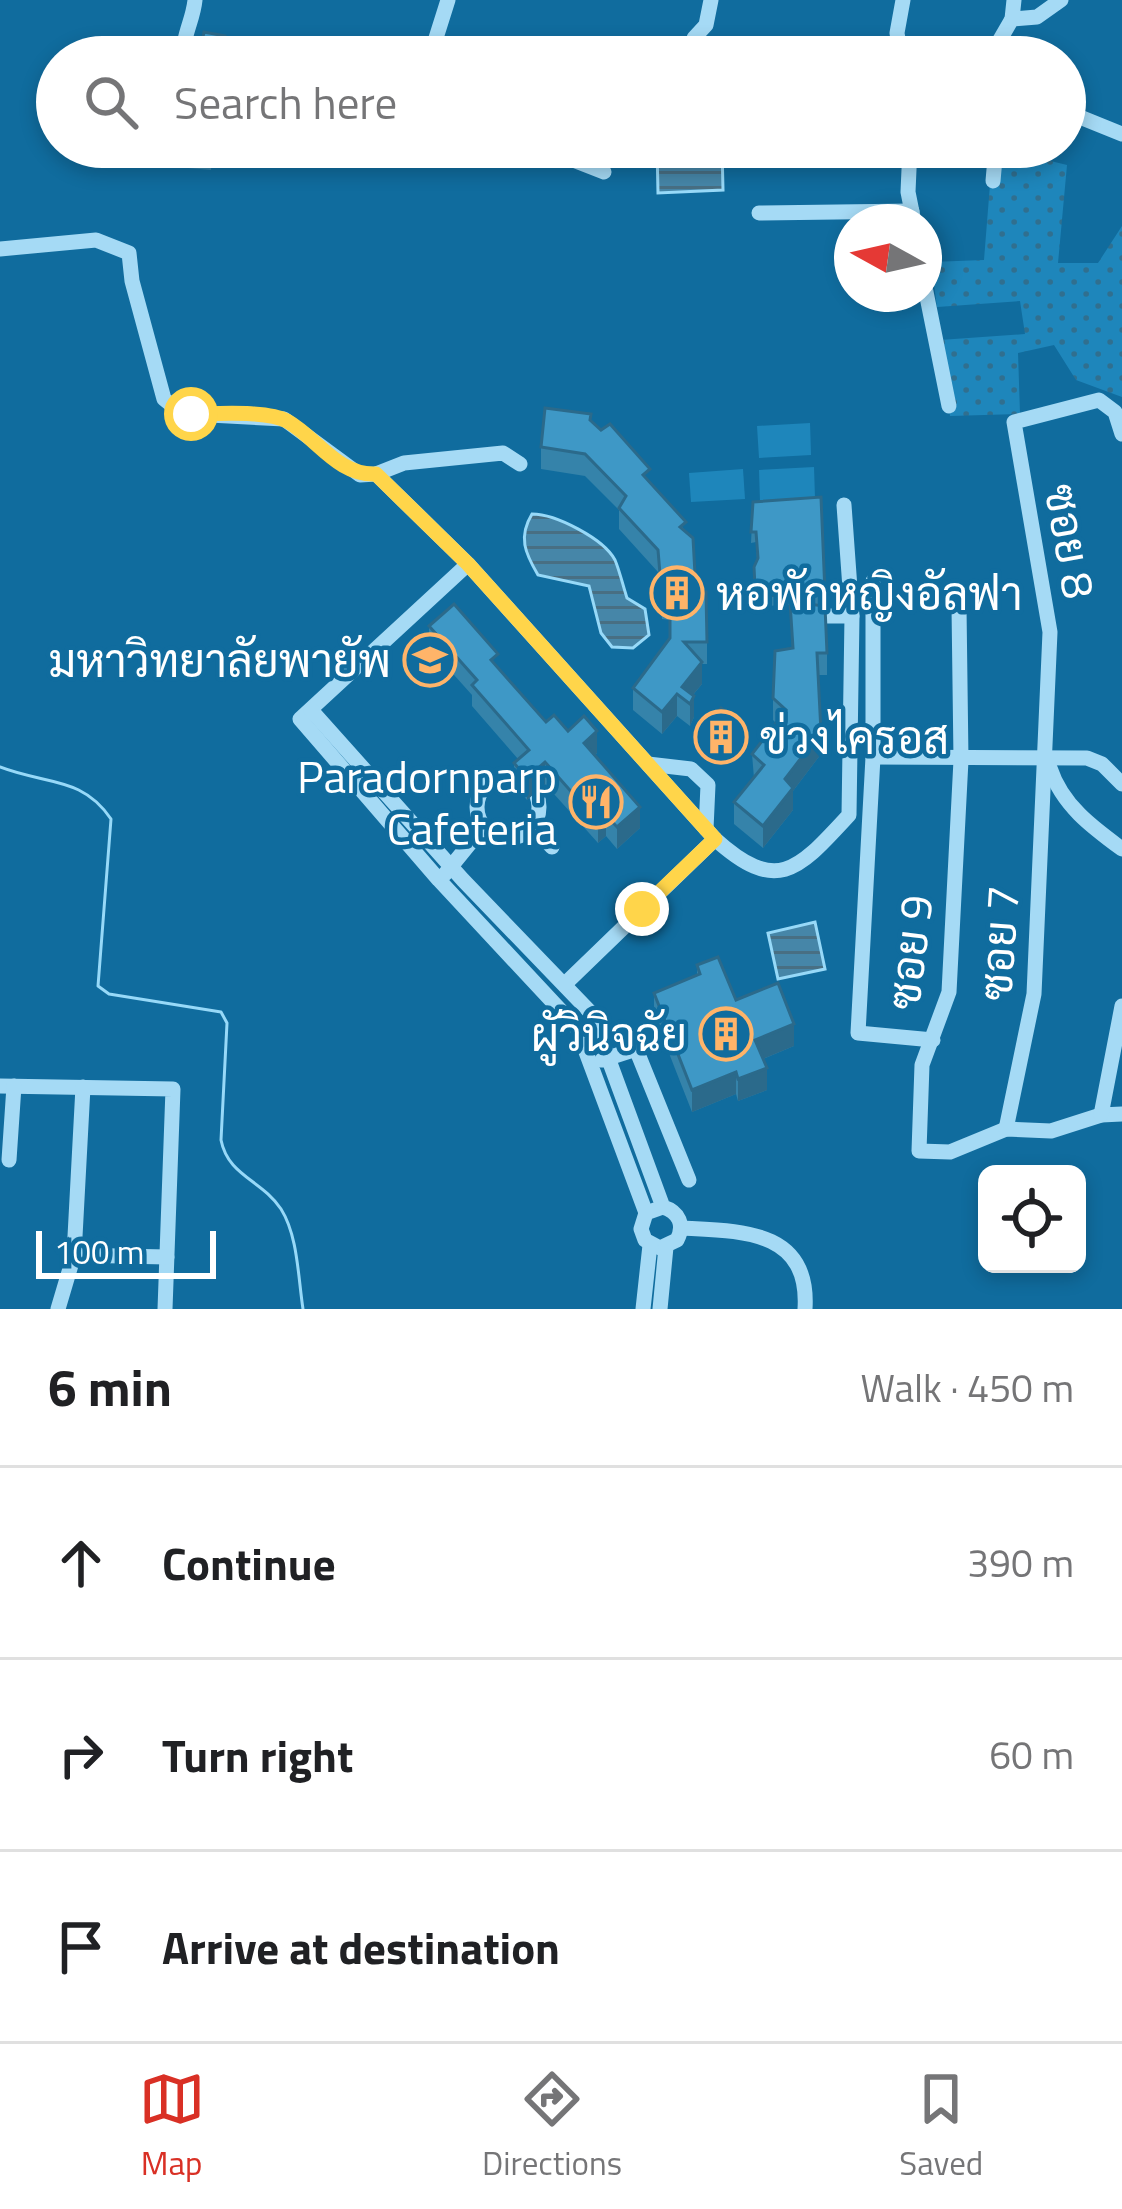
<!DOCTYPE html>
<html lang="en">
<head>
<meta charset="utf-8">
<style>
  :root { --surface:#fff; --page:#f2f2f2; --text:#202124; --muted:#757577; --line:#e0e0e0; --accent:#d93025 }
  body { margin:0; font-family:"Titillium Web",Sarabun,sans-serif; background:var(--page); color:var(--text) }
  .controls { position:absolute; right:36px; bottom:36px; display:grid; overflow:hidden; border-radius:18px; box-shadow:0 6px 18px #0003 }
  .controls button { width:108px; height:108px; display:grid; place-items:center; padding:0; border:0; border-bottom:3px solid var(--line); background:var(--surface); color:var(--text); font:60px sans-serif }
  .compass { position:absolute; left:834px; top:204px; width:108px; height:108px; border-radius:50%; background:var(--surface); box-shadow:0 6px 18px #0003; rotate:278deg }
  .scale { position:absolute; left:36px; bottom:30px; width:180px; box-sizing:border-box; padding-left:12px; border:6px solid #fff; border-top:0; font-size:33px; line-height:42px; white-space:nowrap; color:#fff; -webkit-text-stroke:9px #106c9e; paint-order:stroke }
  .stop { position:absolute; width:36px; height:36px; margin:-27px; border:9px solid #ffd54a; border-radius:50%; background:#fff }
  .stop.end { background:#ffd54a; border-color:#fff; box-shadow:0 3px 12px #0008 }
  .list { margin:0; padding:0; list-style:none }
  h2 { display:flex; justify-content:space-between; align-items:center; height:156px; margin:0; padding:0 48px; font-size:51px }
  h2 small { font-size:39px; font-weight:400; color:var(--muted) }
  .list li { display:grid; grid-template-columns:78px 1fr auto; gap:36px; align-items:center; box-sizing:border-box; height:192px; padding:0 48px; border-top:3px solid var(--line) }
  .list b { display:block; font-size:45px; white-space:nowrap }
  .list em { font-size:39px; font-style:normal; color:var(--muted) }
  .icon { flex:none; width:66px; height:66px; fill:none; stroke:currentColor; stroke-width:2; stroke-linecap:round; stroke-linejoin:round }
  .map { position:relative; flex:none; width:1122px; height:1309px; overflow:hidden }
  .search { position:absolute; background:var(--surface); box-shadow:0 6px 18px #0003; left:36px; right:36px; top:36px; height:132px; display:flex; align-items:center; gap:30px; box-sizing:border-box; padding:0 42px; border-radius:66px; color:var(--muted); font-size:45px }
  .sheet { height:732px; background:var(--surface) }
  nav { display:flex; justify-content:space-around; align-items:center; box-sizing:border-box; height:168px; border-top:3px solid var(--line); background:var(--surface); font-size:33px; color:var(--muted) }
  nav a { display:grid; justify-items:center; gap:6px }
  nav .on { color:var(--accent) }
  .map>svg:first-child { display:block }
  .grass { fill:url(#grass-dots) }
  .pitch { fill:#1e86bb }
  .water { fill:url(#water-rules); stroke:#97d9f8; stroke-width:3 }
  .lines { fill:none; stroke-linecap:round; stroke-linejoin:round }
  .stream { stroke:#97d9f8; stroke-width:3 }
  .minor { stroke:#a5daf5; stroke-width:15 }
  .wall { fill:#3583aa }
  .shaded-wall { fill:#2b6a8b }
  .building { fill:#3e98c6; stroke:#2b6a8b; stroke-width:3 }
  .route { stroke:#ffd54a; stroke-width:15 }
  .labels { text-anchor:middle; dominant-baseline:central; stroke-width:9; stroke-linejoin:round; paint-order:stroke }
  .street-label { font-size:45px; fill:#fff; stroke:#106c9e }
  .poi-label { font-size:45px; fill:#fff; stroke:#106c9e; text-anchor:end }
</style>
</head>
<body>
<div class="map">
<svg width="1122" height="1309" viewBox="0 0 1122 1309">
  <defs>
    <pattern id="grass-dots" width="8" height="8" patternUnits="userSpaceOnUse" patternTransform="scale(3)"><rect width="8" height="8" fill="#1e86bb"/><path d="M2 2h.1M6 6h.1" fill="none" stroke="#306f8f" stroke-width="1.8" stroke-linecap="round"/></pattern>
    <pattern id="water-rules" width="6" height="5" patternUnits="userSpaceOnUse" patternTransform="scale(3)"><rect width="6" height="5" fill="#4686a8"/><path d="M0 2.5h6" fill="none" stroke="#486f83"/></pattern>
  </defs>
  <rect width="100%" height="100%" fill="#106c9e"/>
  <path class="grass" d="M993 147 1067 165 1058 263H1098L1122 226V397L1076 380 1054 345 1018 353 1020 414 950 416 940 340 1025 334 1020 301 937 307 931 262 984 260Z"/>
  <g class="pitch">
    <path d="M810 423 811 455 759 458 757 426Z"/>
    <path d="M814 467 815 499 760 502 759 470Z"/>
    <path d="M743 469 745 499 691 502 689 473Z"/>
  </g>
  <g class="water">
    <path d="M657 147H722L723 190 658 193Z"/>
    <path d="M532 514C556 514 604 539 615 560 620 572 623 586 627 598L645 609 649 635 633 648 612 647 601 633 589 586 538 575C525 553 518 537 532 514Z"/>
    <path d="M815 922 825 969 778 979 768 933Z"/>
  </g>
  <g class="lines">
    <path class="stream" d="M0 767C46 785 82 776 111 819L98 986 109 994 221 1012 227 1023 221 1140C228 1176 262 1180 281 1209 298 1236 298 1277 303 1309"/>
    <g class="minor">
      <path d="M1012 19 1037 17 1061 0"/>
      <path d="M694 38 706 25 711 0"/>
      <path d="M184 57C182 36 193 21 195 0"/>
      <path d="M430 57 448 0"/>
      <path d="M901 57 897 33 903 0"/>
      <path d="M990 57 1012 19 1014 0"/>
      <path d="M1065 111 1122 134"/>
      <path d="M540 147 604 172"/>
      <path d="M910 147 908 192 914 222"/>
      <path d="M993 181 996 147"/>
      <path d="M759 213 912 211"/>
      <path d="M0 249 96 240 129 253 132 281 164 399 179 411 191 414 284 419 360 475 376 474 404 463 503 453 520 464"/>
      <path d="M924 282 949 406"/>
      <path d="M376 474 468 564 715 839C778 896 799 869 849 815L852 616 844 505"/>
      <path d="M468 564 300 719 439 880 577 1028 646 1213"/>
      <path d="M873 581V757L858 1033 933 1040"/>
      <path d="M959 607 961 760 949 992 922 1065 919 1151 950 1152 1006 1129 1051 1131 1101 1115 1122 1114"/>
      <path d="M809 616H852"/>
      <path d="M311 710 463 880 592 1014 663 1207C679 1212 685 1225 677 1240L660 1248 645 1240 641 1229 646 1213 663 1207"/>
      <path d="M873 757 1087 758 1102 764 1122 784"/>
      <path d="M648 764 691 769 708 785 706 829"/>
      <path d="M1050 768C1062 805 1092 827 1122 849"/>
      <circle cx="508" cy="807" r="31"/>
      <path d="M532 826 552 847"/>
      <path d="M445 874 484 826"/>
      <path d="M566 983 715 839"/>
      <path d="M602 1060 636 1049 689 1180"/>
      <path d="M0 1086 173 1089 165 1309"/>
      <path d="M1101 1115 1122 1006"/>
      <path d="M1006 1129 1034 994 1050 632 1014 422 1099 400 1115 412 1122 434"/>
      <path d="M9 1160 14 1086"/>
      <path d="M681 1228C740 1231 810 1229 805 1309"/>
      <path d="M74 1255 167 1257"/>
      <path d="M58 1309 74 1255 83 1087"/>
      <path d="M643 1309 650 1245"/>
      <path d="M660 1309 666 1247"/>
    </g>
  </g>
  <g class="wall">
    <path d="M189 147H212L211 170 188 168Z"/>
    <path d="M591 421 650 482 686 532 707 642V664H702V684L693 695 694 717 690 726 677 716 662 734 633 710V688L670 638V620L662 619 658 572 619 529V510L585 476 541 469V447Z"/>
    <path d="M821 497 825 604H810L827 653V675H818L821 754 793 791V810L763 848 734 824V802L754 778 752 754 776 723 773 720V698L792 648 790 605 760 606V597H755L754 567 757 559 756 542 751 543 753 502Z"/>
    <path d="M429 626 498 668 546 722 568 731 597 753 595 755 640 828 617 849 606 836 598 843 545 784 527 800 514 785V763L518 759 472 706V695L429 647Z"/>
    <path d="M708 724 746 743 734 760 708 741Z"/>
    <path d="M697 965 736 1000 794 1046 763 1059 767 1090 738 1101 736 1094 692 1112 654 1015V993L697 975Z"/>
  </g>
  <g class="shaded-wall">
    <path d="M702 662V684L687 702 682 687Z"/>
    <path d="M677 694V716L662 734V712Z"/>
    <path d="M694 696V717L690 726V704Z"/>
    <path d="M746 727V743L734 760V743Z"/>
    <path d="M597 731V753L584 765V743Z"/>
    <path d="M821 732V754L793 791V810L763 848V826L785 779Z"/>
    <path d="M545 762V784L527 800V778Z"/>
    <path d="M640 807V828L617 849V827Z"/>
    <path d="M606 815V836L598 843V822Z"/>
    <path d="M794 1024V1046L755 1062V1040Z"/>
    <path d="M767 1068V1090L738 1101V1079Z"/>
    <path d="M736 1072V1094L692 1112V1090Z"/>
  </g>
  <g class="building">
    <path d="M204 32 225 36 221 57H199Z"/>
    <path d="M189 147H211V153L188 152Z"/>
    <path d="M545 408 591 414 590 420 601 430 610 424 650 469 643 475 686 522 680 527 693 538 696 592H706L707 642H684L702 662 682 687 694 696 690 704 677 694 662 712 633 688 670 638V598H662L658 550 619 508 626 496 585 454 541 447Z"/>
    <path d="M821 497 825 593 760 596V586L755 587 754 567 758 558 756 532H751L753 502Z"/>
    <path d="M790 602 825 606 827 653H817L821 732 785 779 793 788 763 826 734 802 764 765 752 754 786 710 773 698 775 651 793 648Z"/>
    <path d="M454 604 498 654 491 660 546 722 554 715 568 731 584 716 597 731 584 743 640 807 617 827 606 815 598 822 545 762 527 778 514 763 529 750 472 685 477 680 429 626Z"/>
    <path d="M721 708 746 727 734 743 708 724Z"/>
    <path d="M718 957 736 1000 778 983 794 1024 755 1040 767 1068 738 1079 736 1072 692 1090 654 993 700 974 697 965Z"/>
  </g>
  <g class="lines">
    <path class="route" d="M191 414C215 414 267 410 287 421 317 438 338 476 376 474L468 564 715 839 642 909"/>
  </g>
  <defs>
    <g id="building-ring" transform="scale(2.7)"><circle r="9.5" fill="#106c9e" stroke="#ffb469" stroke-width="1.5"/><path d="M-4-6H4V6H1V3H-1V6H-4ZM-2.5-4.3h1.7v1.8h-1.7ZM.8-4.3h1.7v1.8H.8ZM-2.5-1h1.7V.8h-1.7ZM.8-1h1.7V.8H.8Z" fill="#ffb469"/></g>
    <g id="university-ring" transform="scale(2.7)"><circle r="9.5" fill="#106c9e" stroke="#ffb469" stroke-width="1.5"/><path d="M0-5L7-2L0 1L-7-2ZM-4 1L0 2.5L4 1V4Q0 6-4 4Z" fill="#ffb469"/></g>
    <g id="restaurant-ring" transform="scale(2.7)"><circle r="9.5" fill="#106c9e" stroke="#ffb469" stroke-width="1.5"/><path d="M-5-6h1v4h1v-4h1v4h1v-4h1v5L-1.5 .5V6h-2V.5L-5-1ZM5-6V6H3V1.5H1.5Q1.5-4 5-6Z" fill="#ffb469"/></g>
  </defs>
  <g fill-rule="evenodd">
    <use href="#building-ring" x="677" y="593"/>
    <use href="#university-ring" x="430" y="660"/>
    <use href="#building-ring" x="721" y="737"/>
    <use href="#restaurant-ring" x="596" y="802"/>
    <use href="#building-ring" x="726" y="1034"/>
  </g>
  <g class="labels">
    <g class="street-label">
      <text transform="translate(1071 541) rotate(80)">ซอย 8</text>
      <text transform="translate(998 943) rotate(-86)">ซอย 7</text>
      <text transform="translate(909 952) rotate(-83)">ซอย 9</text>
    </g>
    <g class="poi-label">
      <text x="716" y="593" text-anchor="start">หอพักหญิงอัลฟา</text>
      <text x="391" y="660">มหาวิทยาลัยพายัพ</text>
      <text x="760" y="737" text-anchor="start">ข่วงไครอส</text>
      <text x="557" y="776">Paradornparp<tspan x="557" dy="52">Cafeteria</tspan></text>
      <text x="687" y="1034">ผัูวินิจฉัย</text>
    </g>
  </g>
</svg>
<div class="controls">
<button><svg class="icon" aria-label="locate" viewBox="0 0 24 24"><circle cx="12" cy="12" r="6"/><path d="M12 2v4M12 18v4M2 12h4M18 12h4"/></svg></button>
</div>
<svg class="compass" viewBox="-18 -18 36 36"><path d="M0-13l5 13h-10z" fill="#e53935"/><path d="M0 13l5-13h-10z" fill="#757577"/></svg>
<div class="scale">100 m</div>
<div class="stop" style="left:191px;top:414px"></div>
<div class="stop end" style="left:642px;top:909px"></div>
<div class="search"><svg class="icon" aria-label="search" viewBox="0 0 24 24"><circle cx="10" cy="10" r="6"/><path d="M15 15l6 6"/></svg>Search here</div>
</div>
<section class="sheet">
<h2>6 min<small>Walk · 450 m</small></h2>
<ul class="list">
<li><svg class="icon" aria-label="ahead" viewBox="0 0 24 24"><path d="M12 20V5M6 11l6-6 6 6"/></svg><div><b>Continue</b></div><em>390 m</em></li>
<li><svg class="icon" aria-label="right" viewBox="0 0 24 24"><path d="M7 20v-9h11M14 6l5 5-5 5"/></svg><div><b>Turn right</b></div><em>60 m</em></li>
<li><svg class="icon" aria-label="arrive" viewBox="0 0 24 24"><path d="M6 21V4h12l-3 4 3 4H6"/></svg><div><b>Arrive at destination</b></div></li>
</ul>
</section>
<nav>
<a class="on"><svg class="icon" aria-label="map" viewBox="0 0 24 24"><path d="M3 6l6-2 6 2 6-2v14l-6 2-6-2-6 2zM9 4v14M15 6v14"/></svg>Map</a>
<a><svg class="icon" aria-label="directions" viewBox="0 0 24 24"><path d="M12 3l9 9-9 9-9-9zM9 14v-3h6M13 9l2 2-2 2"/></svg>Directions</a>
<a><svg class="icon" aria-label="saved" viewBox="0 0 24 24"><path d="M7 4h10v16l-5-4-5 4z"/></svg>Saved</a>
</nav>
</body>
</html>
